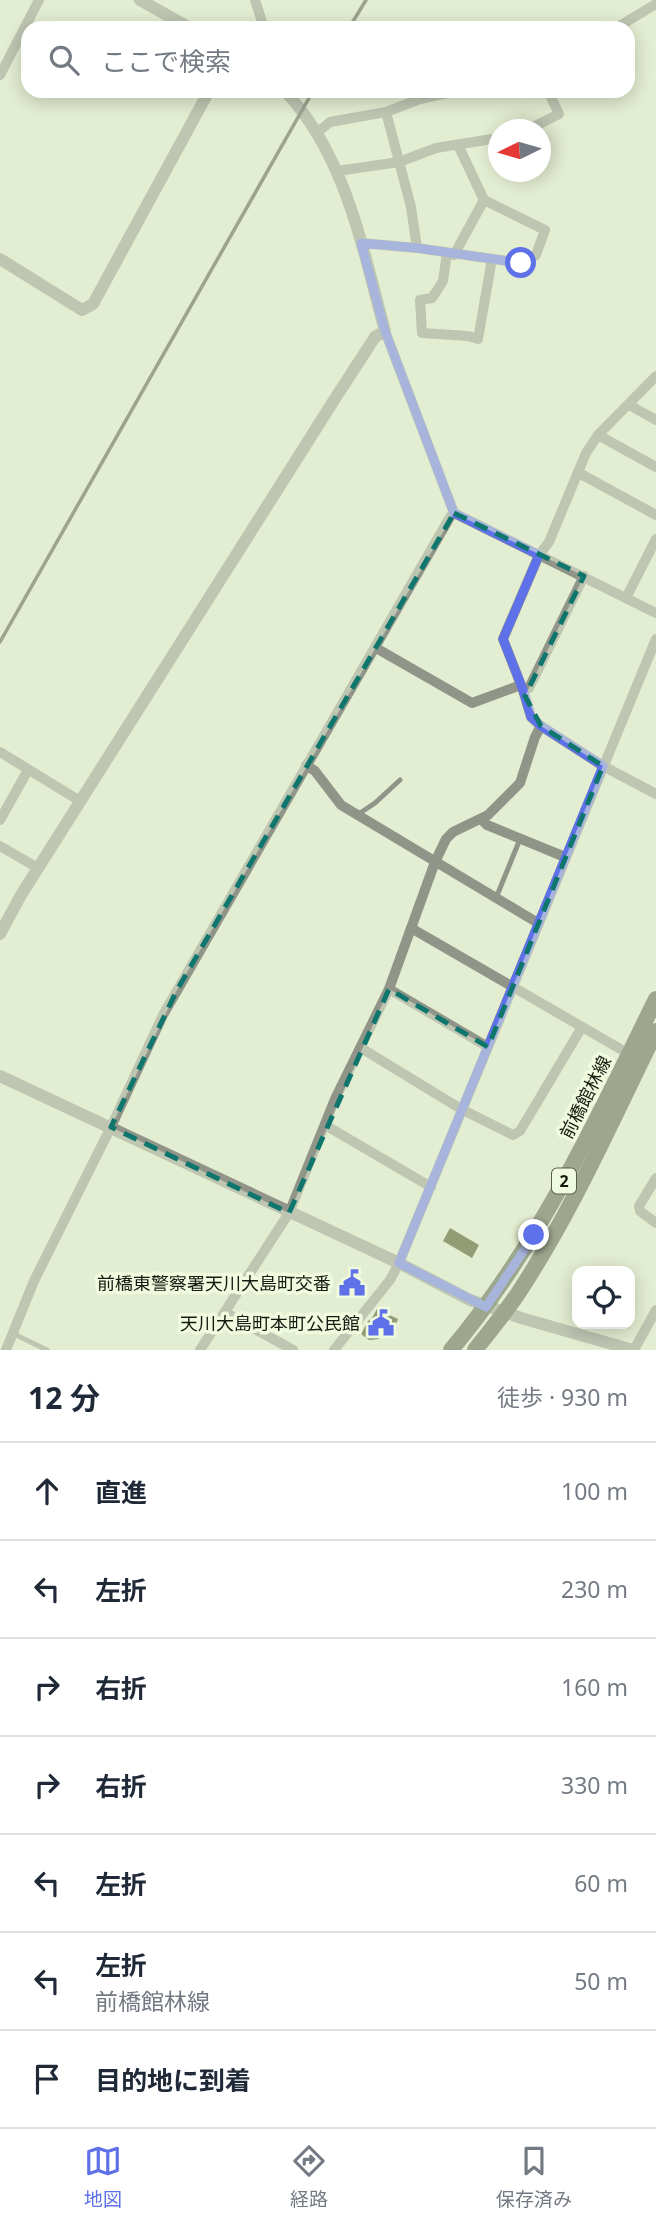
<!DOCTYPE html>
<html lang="ja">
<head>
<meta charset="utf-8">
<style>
  :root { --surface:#fff; --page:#f2f2f3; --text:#1f2937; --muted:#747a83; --line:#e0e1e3; --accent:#5e71e9 }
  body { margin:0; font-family:"Noto Sans","Noto Sans JP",sans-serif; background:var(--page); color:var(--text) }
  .controls { position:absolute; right:21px; bottom:21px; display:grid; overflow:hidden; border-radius:14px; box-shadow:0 4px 18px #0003 }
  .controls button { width:63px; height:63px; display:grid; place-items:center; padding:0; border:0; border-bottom:2px solid var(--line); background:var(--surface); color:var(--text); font:35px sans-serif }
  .compass { position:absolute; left:488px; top:119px; width:63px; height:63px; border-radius:50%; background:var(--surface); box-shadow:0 4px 18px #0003; rotate:265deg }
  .stop { position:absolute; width:21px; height:21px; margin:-16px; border:5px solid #5e71e9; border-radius:50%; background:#fff }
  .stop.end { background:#5e71e9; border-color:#fff; box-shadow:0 2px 7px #0008 }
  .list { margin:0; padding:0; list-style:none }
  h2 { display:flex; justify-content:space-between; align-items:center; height:91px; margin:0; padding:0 28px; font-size:30px }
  h2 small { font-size:23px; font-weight:400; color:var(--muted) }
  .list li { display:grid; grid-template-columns:46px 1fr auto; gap:21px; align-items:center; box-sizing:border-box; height:98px; padding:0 28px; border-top:2px solid var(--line) }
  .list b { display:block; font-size:26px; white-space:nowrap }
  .list p { margin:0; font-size:23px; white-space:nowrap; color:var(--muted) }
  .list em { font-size:23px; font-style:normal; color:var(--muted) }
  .icon { flex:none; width:38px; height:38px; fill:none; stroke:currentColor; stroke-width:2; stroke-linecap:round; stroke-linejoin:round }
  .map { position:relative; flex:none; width:656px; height:1350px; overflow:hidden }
  .search { position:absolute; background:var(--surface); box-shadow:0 4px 18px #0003; left:21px; right:21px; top:21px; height:77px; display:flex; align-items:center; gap:18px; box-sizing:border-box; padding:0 24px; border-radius:21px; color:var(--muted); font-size:26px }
  .sheet { height:777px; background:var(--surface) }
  nav { display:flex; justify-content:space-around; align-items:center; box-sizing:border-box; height:98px; border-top:2px solid var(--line); background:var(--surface); font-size:19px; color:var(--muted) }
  nav a { display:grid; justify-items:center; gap:4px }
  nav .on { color:var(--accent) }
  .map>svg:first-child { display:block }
  .building { fill:#2f3c05 }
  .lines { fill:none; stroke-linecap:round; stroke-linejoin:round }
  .service { stroke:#919589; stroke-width:5 }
  .minor { stroke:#919589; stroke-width:10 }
  .tertiary { stroke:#919589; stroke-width:12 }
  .primary { stroke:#4a513d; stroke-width:16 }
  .rail { stroke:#474b3e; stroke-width:3.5 }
  .route { stroke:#5e71e9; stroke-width:9 }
  .marked { fill:none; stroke:#0f766e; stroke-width:5; stroke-dasharray:14 9; stroke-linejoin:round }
  .labels { text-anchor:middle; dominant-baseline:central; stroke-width:7; stroke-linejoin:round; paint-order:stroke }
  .shield { fill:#f0fade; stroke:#585d4e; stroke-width:2 }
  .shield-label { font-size:16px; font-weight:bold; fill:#171a11 }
  .street-label { font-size:18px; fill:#171a11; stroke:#f0fade }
  .poi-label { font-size:18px; fill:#171a11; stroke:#f0fade; text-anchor:end }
</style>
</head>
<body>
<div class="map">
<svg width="656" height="1350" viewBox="0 0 656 1350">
  <rect width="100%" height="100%" fill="#e3edd1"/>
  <g class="building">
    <path d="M450 1228 479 1245 472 1258 443 1241Z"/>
    <path d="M377 1309 398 1319 393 1332 383 1328 379 1339 369 1340 361 1334 368 1321 372 1318Z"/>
  </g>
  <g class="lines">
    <g class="service">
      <path d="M357 815 375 803 400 780"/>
      <path d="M496 898 520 839"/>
      <path d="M14 1334 47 1350"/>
    </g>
    <g class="minor">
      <path d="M255 0 264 28"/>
      <path d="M616 28 656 4"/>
      <path d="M0 75 39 0"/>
      <path d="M386 112 411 207 417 248"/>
      <path d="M527 130 559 114 548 91"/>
      <path d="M318 132 330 122 386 112 420 99 457 91"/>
      <path d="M337 171 399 162 436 148 498 138"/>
      <path d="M361 243 417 248 521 263 536 255 545 230 484 200 458 145"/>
      <path d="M447 253 443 281 432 298 420 300 422 333 468 336 478 339 492 259"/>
      <path d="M454 255 484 200"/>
      <path d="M385 331 454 513 656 613"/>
      <path d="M656 376 598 435 586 453 549 542 539 555 503 639 523 690 531 717 541 726 603 766 656 794"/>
      <path d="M629 405 656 420"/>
      <path d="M598 435 656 467"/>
      <path d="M579 473 656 515"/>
      <path d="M626 598 656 539"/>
      <path d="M376 648 472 703 521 685"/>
      <path d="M523 690 529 688 584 576"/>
      <path d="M0 752 80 801"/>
      <path d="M306 765 315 771 341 805 538 923"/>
      <path d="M481 819 487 825 565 857"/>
      <path d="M0 820 28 770"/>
      <path d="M0 846 38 868"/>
      <path d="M411 928 629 1054"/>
      <path d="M389 989 488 1047"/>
      <path d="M361 1048 461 1109 513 1135 520 1131 582 1027"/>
      <path d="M325 1125 431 1187"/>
      <path d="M656 1178 639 1206 640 1211 656 1223"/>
      <path d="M226 1313 293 1350"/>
      <path d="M6 1350 34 1281 111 1127 163 1015 450 517 454 513"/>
      <path d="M200 1350 289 1213 335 1099 389 989 435 862 446 839 453 832 488 815 520 783 535 737 541 726"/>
      <path d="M334 1350 390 1280 399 1263 656 639"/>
      <path d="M634 1350 656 1310"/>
    </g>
    <g class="tertiary">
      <path d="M140 0 190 28"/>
      <path d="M0 259 82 310 93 304 209 91"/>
      <path d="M0 934 21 895 336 397 375 337 385 331C362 247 346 156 285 91"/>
      <path d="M0 1076 399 1263 470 1300 521 1318 633 1350"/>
    </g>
    <g class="primary">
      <path d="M451 1350C539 1245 596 1121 656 999"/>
      <path d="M475 1350C489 1332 504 1314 517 1295 572 1212 612 1120 656 1031"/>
    </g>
    <g class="rail">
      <path d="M349 28 366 0"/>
      <path d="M0 642 313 91"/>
    </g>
  </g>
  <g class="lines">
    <path class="route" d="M521 263 417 248 361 243 385 331 454 513 539 555 503 639 523 690 531 717 541 726 603 766 399 1263 486 1307 534 1235"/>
  </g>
  <path d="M0 0H656V1350H0ZM454 513 584 576 525 696 541 726 603 766 488 1047 389 989 289 1213 111 1127 177 990Z" fill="#e3edd1" fill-opacity=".55" fill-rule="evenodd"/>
  <path class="marked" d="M454 513 584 576 525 696 541 726 603 766 488 1047 389 989 289 1213 111 1127 177 990Z"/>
  <defs>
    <g id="civic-bare" transform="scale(2.1)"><path d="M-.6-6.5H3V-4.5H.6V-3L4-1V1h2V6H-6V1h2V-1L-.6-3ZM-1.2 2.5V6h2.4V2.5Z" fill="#5e71e9" stroke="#f0fade" stroke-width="2.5" paint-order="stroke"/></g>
  </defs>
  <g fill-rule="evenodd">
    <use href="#civic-bare" x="352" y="1283"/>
    <use href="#civic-bare" x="381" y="1323"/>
  </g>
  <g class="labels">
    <rect class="shield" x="552" y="1168.5" width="24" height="25" rx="5"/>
    <g class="shield-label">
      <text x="564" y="1181">2</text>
    </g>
    <g class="street-label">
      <text transform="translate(585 1097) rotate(-63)">前橋館林線</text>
    </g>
    <g class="poi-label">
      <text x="331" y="1283">前橋東警察署天川大島町交番</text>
      <text x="360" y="1323">天川大島町本町公民館</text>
    </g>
  </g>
</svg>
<div class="controls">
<button><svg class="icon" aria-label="locate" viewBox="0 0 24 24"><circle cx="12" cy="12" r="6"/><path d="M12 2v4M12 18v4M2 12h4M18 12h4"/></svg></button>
</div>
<svg class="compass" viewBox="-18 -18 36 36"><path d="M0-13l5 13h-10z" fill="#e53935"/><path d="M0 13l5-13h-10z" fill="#747a83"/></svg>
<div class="stop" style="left:521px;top:263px"></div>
<div class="stop end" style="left:534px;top:1235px"></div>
<div class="search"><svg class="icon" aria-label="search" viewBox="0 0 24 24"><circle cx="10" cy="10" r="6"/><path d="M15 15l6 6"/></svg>ここで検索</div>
</div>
<section class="sheet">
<h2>12 分<small>徒歩 · 930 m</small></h2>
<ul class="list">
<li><svg class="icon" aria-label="ahead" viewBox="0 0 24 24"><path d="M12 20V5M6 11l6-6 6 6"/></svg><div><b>直進</b></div><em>100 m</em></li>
<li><svg class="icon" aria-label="left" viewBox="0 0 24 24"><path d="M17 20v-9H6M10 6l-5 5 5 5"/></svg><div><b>左折</b></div><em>230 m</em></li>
<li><svg class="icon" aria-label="right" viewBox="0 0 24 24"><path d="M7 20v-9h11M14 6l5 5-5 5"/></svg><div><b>右折</b></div><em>160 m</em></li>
<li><svg class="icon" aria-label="right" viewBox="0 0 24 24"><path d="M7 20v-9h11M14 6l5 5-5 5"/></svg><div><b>右折</b></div><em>330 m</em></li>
<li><svg class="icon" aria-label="left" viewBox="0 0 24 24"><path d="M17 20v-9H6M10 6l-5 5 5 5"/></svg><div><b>左折</b></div><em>60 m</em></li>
<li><svg class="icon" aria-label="left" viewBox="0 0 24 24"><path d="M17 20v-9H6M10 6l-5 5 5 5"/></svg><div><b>左折</b><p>前橋館林線</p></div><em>50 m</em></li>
<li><svg class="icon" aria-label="arrive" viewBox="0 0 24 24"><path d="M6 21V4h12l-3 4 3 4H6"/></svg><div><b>目的地に到着</b></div></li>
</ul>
</section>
<nav>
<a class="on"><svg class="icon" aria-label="map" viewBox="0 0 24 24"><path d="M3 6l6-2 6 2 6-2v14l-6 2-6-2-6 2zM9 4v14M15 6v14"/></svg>地図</a>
<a><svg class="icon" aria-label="directions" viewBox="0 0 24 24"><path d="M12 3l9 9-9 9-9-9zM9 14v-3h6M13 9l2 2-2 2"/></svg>経路</a>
<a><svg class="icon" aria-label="saved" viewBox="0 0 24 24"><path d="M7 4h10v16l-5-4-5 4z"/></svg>保存済み</a>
</nav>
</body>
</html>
